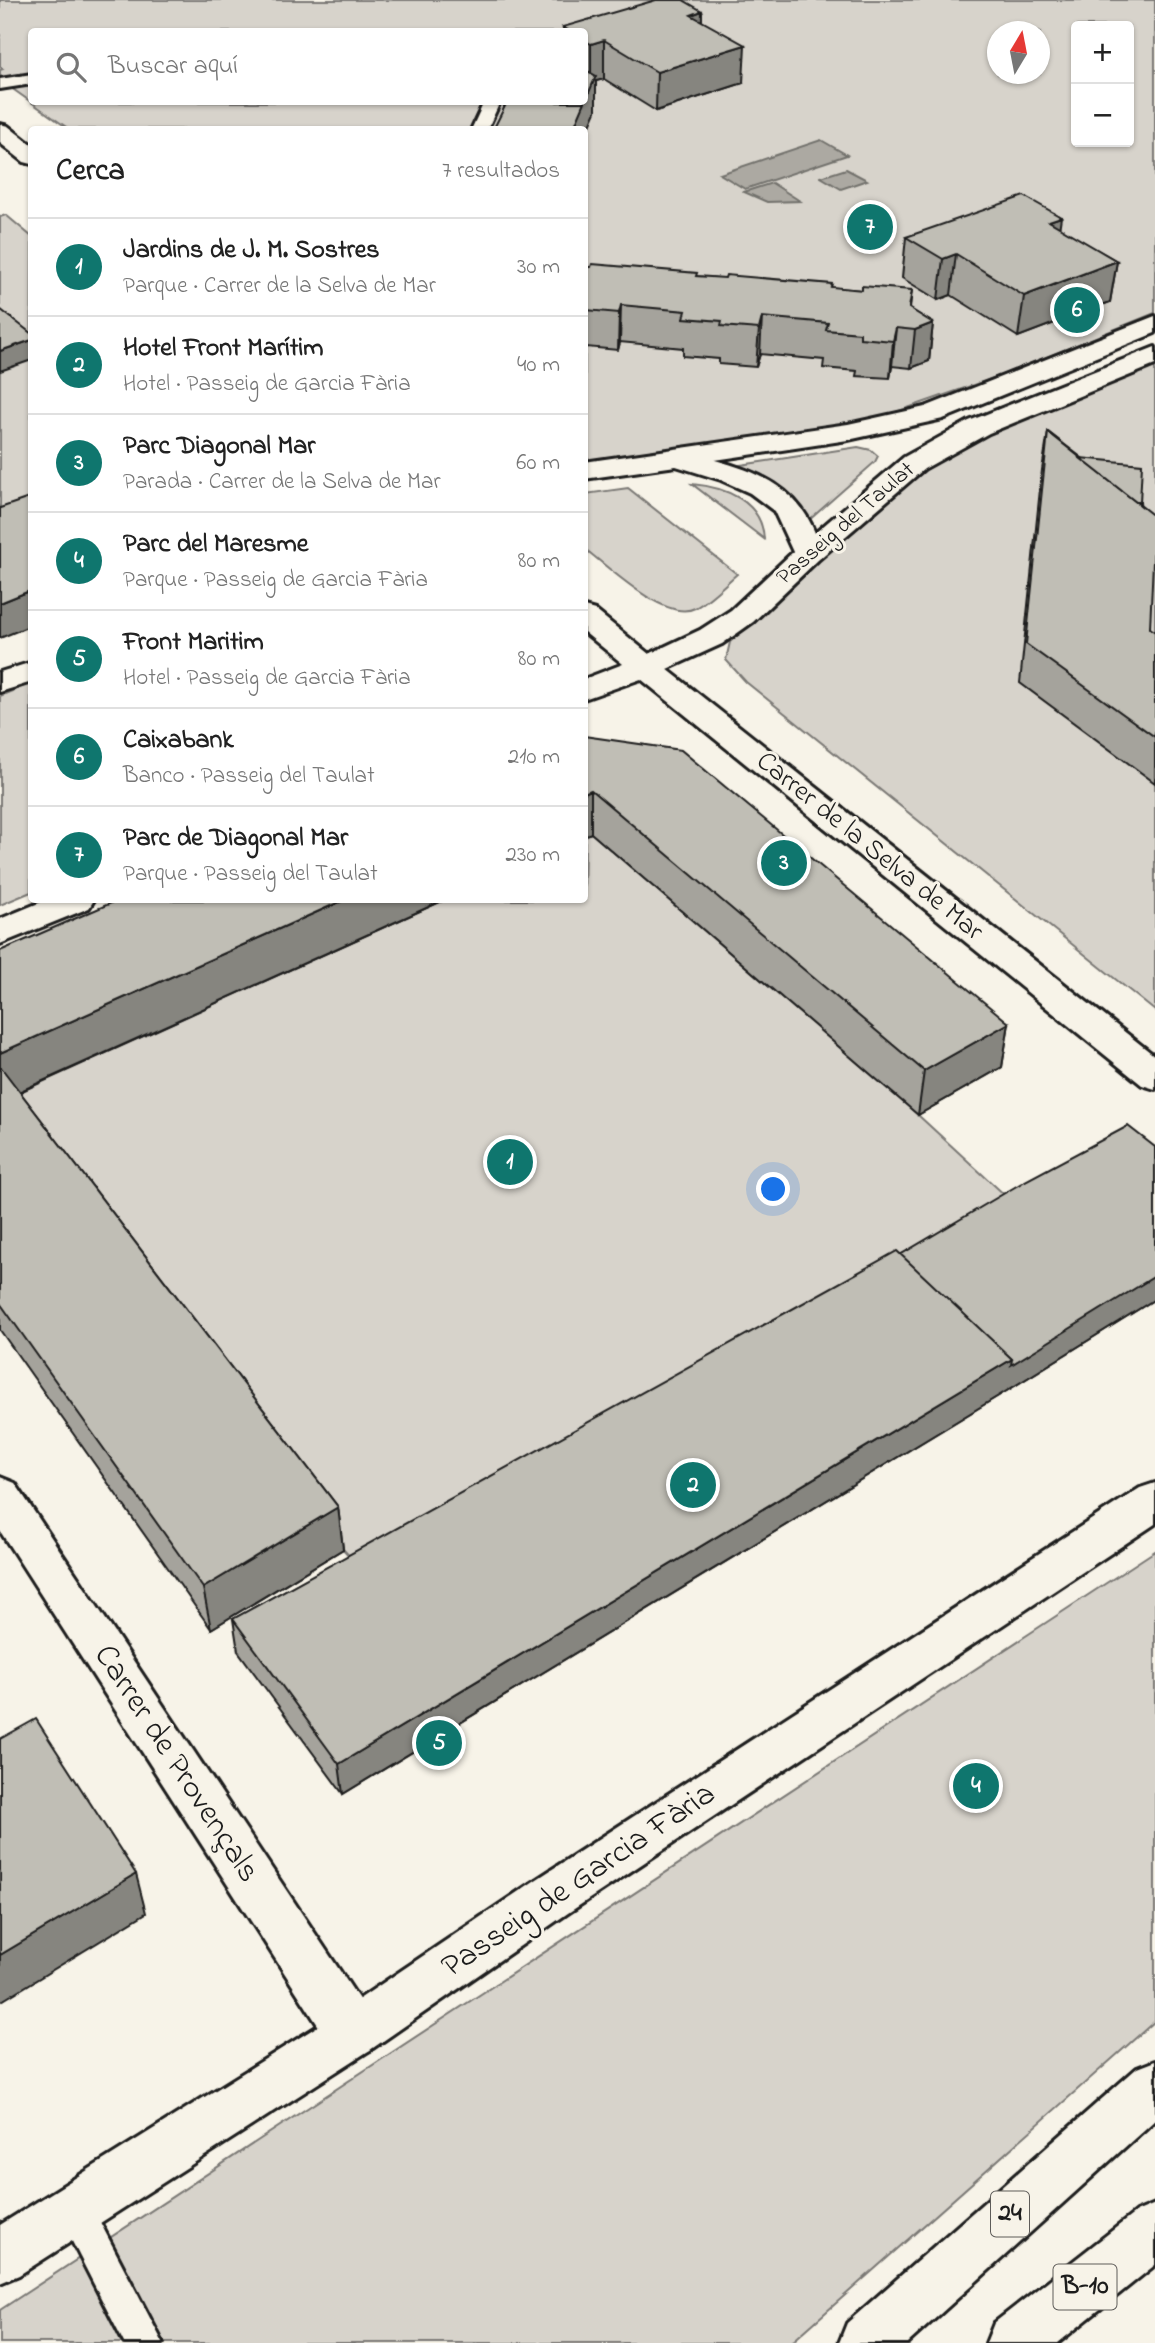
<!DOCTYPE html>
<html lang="es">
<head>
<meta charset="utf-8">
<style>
  :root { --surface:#fff; --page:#f2f2f2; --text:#222; --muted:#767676; --line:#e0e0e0; --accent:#0f766e }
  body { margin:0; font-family:"Indie Flower",sans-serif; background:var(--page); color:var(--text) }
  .controls { position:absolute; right:21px; top:21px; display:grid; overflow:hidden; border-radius:7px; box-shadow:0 2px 5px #0004 }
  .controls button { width:63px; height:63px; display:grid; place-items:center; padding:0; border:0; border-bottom:2px solid var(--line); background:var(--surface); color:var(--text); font:35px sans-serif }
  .compass { position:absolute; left:987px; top:21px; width:63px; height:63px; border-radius:50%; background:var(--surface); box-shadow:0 2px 5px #0004; rotate:10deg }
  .you { position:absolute; left:774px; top:1190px; width:24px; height:24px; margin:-18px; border:5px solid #fff; border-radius:50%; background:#1a73e8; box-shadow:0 0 0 10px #1a73e833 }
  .badge { display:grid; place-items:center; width:46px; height:46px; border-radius:50%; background:var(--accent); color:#fff; font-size:23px; font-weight:700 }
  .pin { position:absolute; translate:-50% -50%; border:4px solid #fff; box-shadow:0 2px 7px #0006 }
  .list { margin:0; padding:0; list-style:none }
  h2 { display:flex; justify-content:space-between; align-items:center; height:91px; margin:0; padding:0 28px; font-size:30px }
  h2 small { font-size:23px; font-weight:400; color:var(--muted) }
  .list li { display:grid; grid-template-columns:46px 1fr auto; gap:21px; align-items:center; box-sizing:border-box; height:98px; padding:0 28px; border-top:2px solid var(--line) }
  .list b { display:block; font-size:26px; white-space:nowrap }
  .list p { margin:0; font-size:23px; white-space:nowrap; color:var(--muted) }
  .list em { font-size:23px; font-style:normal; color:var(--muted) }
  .icon { flex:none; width:38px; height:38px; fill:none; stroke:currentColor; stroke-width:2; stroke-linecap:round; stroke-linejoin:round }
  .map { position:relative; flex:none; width:1155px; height:2343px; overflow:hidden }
  .search { position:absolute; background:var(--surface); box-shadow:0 2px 5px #0004; left:28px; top:28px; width:560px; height:77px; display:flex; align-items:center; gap:18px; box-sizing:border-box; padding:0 24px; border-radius:7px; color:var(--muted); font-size:26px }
  .panel { position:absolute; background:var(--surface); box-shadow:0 2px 5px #0004; left:28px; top:126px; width:560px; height:777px; border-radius:7px }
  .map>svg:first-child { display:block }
  .green { fill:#d7d3cb; stroke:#7a7874; stroke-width:2; fill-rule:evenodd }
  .water { fill:#aca9a2; stroke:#72716c; stroke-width:2 }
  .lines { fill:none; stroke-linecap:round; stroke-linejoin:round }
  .service-casing { stroke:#1c1c1c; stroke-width:6 }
  .minor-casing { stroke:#1c1c1c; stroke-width:6 }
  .tertiary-casing { stroke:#1c1c1c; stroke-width:6 }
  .secondary-casing { stroke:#1c1c1c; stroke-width:6 }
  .trunk-casing { stroke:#1c1c1c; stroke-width:6 }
  .service { fill:#f7f3e8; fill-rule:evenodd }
  .minor { fill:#f7f3e8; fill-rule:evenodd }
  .tertiary { fill:#f7f3e8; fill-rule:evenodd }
  .secondary { fill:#f7f3e8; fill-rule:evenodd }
  .trunk { fill:#f7f3e8; fill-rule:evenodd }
  .wall { fill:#a5a39c; stroke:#1c1c1c; stroke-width:2 }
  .shaded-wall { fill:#86857f; stroke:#1c1c1c; stroke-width:2 }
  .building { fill:#c0beb5; stroke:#1c1c1c; stroke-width:2 }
  .labels { text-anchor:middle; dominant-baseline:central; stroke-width:6; stroke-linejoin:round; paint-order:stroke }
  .far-street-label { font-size:23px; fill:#1c1c1c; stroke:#f7f3e8 }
  .shield { fill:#f7f3e8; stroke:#5e5c59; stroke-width:2 }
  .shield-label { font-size:26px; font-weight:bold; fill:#1c1c1c }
  .street-label { font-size:28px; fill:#1c1c1c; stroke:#f7f3e8 }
  .near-street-label { font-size:33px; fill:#1c1c1c; stroke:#f7f3e8 }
</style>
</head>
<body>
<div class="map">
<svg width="1155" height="2343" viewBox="0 0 1155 2343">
  <rect width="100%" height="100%" fill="#f7f3e8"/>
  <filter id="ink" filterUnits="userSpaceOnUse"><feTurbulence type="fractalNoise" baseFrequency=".0143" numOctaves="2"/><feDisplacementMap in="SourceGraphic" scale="14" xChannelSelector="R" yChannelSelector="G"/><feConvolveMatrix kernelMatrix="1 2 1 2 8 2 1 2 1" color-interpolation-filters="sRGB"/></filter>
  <g filter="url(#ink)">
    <g class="green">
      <path d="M0 0H1155V313L1002 375 859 425 585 465 584 130 69 129 0 80V70L3 69 0 67ZM1076 26H1129V142H1076ZM32 32H584V102H32ZM998 32H1040V74H998Z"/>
      <path d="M6 215 32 237 31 531 0 542V217Z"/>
      <path d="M1155 364V1011L746 682 726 660 730 642 921 467 949 449Z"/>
      <path d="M858 447 871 450 878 456 875 462 808 521C795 489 765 478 734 466Z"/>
      <path d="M692 484C725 487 762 501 764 539Z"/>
      <path d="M628 488 737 574C724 585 710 600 695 608 666 623 607 566 585 549V494Z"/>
      <path d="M31 683V892L0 905V696Z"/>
      <path d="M591 833 918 1115 1020 1209 369 1578 343 1549 3 1099 444 900H584L585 836Z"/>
      <path d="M1155 1551V2021L791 2343H0V2310Z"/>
    </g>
    <g class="water">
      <path d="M821 140 847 155 745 189 720 174Z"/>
      <path d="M846 169 867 180 841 189 821 177Z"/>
      <path d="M772 183 800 201 767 202 744 192Z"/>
    </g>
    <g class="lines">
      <g class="service-casing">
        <g id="service">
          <path d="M32 74V84L0 89V79Z"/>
          <path d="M484 102H500L487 130H471Z"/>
          <path d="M74 2192 87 2197 163 2343H124L56 2210 61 2197Z"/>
        </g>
      </g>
      <g class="minor-casing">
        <path id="minor" d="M0 1477 15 1483 370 2016 377 2033 370 2050 352 2058 334 2050 0 1531Z"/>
      </g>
      <g class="tertiary-casing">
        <g id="tertiary">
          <path d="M0 124 8 126 32 145V164L24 162 0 143Z"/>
          <path d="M1155 316V333L943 419 848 440 715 460C759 472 797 488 815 533L904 457 969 421 1155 347V365L989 433 924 469 818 560 753 622 722 644 667 669 1155 1056V1089L1142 1085 641 679 584 699V679L623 664 584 632V607L595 610 649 654 700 630 731 610 793 552 774 511 750 493 721 480 676 466 584 479V462L848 424 925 407Z"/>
          <path d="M32 662V682L0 692V672Z"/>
          <path d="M46 900H94L89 908 0 944V919Z"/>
        </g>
      </g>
      <g class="secondary-casing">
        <path id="secondary" d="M1155 1483V1524L568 1913 370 2050 19 2275 0 2283V2225L334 2016 534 1881 1140 1488Z"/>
      </g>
      <g class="trunk-casing">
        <g id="trunk">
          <path d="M1155 2061V2120L908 2343H839L847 2323 1137 2068Z"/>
          <path d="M1155 2204V2265L1058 2343H986L994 2323 1136 2212Z"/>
        </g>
      </g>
      <use href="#service" class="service"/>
      <use href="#minor" class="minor"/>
      <use href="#tertiary" class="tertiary"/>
      <use href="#secondary" class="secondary"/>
      <use href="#trunk" class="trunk"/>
    </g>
    <g class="wall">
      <path d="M702 11V21L743 83 656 111 604 79 596 81V111L504 107V102H584V32H563V27Z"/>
      <path d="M1059 228 1117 261 1110 302 1018 337 951 295 938 300 902 278 906 237Z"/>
      <path d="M584 267 862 290H912L910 309 933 323 929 361 911 368 892 366 890 378 856 376 857 371 823 368 824 360 760 354 756 367 719 364V359L683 356V348L620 342 618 350 586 347 584 349Z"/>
      <path d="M1048 432 1140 502 1150 628 1155 632V783L1020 683 1042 470Z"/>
      <path d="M584 736 1009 1023 1002 1067 918 1115 591 833Z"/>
      <path d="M444 900 20 1092 338 1507 343 1549 211 1629 0 1330V951Z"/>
      <path d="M1155 1147V1299L1005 1392 343 1794 238 1651 233 1619 900 1255Z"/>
    </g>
    <g class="shaded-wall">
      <path d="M702 11 701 49 691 15Z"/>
      <path d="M604 40V79L596 81V111L584 139V130H573L591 82V44Z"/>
      <path d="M745 45 743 83 656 111 657 72Z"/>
      <path d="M1061 217 1055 257 1049 221Z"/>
      <path d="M956 254 951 295 938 300 943 259Z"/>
      <path d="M1117 261 1110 302 1018 337 1024 296Z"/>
      <path d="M621 305 620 342 618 350 619 313Z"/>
      <path d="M586 310V347L584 349V312Z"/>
      <path d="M762 317 760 354 756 367 759 329Z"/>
      <path d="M933 323 929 361 911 368 915 330Z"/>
      <path d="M896 328 892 366 890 378 893 341Z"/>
      <path d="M32 340V360L0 371V351Z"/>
      <path d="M32 590V625L0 638V603Z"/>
      <path d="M591 790V833L584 836V793Z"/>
      <path d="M344 900H444L3 1099 0 1088V1053Z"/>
      <path d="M1009 1023 1002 1067 918 1115 924 1071Z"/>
      <path d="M1155 1276V1299L1005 1392 343 1794 339 1764 1012 1359Z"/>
      <path d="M338 1507 343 1549 211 1629 203 1588Z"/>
      <path d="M136 1874 146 1913 0 2002V1955Z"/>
    </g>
    <g class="building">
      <path d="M656 0H683L702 11 691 15 745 45 657 72 604 40 591 44 584 40V32H571L563 27Z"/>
      <path d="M584 69 596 76 573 130H493L507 102H584Z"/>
      <path d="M1024 196 1061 217 1049 221 1117 261 1024 296 956 254 943 259 906 237Z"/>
      <path d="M592 264 697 273 696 276 725 278 726 275 832 284 831 287 862 290V286L912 290 909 308 933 323 915 330 896 328 893 341 860 338V333L826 330 828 323 762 317 759 329 721 326 722 321 684 318 686 311 621 305 619 313 586 310 584 312V267H591Z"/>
      <path d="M0 309 32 334V340L0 351Z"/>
      <path d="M1048 432 1155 517 1150 628 1155 632V737L1026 644Z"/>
      <path d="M1080 458 1142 464 1140 502H1136Z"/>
      <path d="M32 497V590L0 603V508Z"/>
      <path d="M584 736 681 750 1009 1023 924 1071 591 790 584 793Z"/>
      <path d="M118 900H344L0 1053V951Z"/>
      <path d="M0 1066 338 1507 203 1588 0 1303Z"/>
      <path d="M1128 1126 1155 1147V1276L1011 1365 1012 1359 900 1255 1025 1181Z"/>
      <path d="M897 1251 1012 1359 339 1764 233 1619Z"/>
      <path d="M36 1719 136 1874 0 1955V1739Z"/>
    </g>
  </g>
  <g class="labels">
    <g class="far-street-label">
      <text transform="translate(846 524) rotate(-41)">Passeig del Taulat</text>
    </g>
    <g class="shield">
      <rect x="991" y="2191.5" width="38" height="45" rx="5"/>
      <rect x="1053.5" y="2264.5" width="63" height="45" rx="5"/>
    </g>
    <g class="shield-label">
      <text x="1010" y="2214">24</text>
      <text x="1085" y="2287">B-10</text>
    </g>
    <g class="street-label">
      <text transform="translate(869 847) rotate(39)">Carrer de la Selva de Mar</text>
    </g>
    <g class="near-street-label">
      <text transform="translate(176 1764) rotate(57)">Carrer de Provençals</text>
      <text transform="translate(579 1881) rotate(-34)">Passeig de Garcia Fària</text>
    </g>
  </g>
</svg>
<div class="controls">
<button>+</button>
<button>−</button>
</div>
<svg class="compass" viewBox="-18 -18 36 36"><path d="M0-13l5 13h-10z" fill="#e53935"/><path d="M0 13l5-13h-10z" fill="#767676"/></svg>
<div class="you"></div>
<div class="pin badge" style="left:510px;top:1162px">1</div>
<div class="pin badge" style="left:693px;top:1485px">2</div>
<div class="pin badge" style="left:784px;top:863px">3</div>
<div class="pin badge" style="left:976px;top:1786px">4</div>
<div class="pin badge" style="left:439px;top:1743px">5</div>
<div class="pin badge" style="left:1077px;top:310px">6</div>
<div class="pin badge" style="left:870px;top:227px">7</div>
<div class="search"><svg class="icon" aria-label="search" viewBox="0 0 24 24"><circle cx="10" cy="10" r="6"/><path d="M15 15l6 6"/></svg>Buscar aquí</div>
<section class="panel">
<h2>Cerca<small>7 resultados</small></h2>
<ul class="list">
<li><span class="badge">1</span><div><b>Jardins de J. M. Sostres</b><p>Parque · Carrer de la Selva de Mar</p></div><em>30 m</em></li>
<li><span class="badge">2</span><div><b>Hotel Front Marítim</b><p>Hotel · Passeig de Garcia Fària</p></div><em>40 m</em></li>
<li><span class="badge">3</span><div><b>Parc Diagonal Mar</b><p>Parada · Carrer de la Selva de Mar</p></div><em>60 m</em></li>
<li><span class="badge">4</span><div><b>Parc del Maresme</b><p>Parque · Passeig de Garcia Fària</p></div><em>80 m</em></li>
<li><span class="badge">5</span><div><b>Front Maritim</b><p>Hotel · Passeig de Garcia Fària</p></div><em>80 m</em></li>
<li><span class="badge">6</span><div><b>Caixabank</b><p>Banco · Passeig del Taulat</p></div><em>210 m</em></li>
<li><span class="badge">7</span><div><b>Parc de Diagonal Mar</b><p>Parque · Passeig del Taulat</p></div><em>230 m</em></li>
</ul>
</section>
</div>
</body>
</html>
